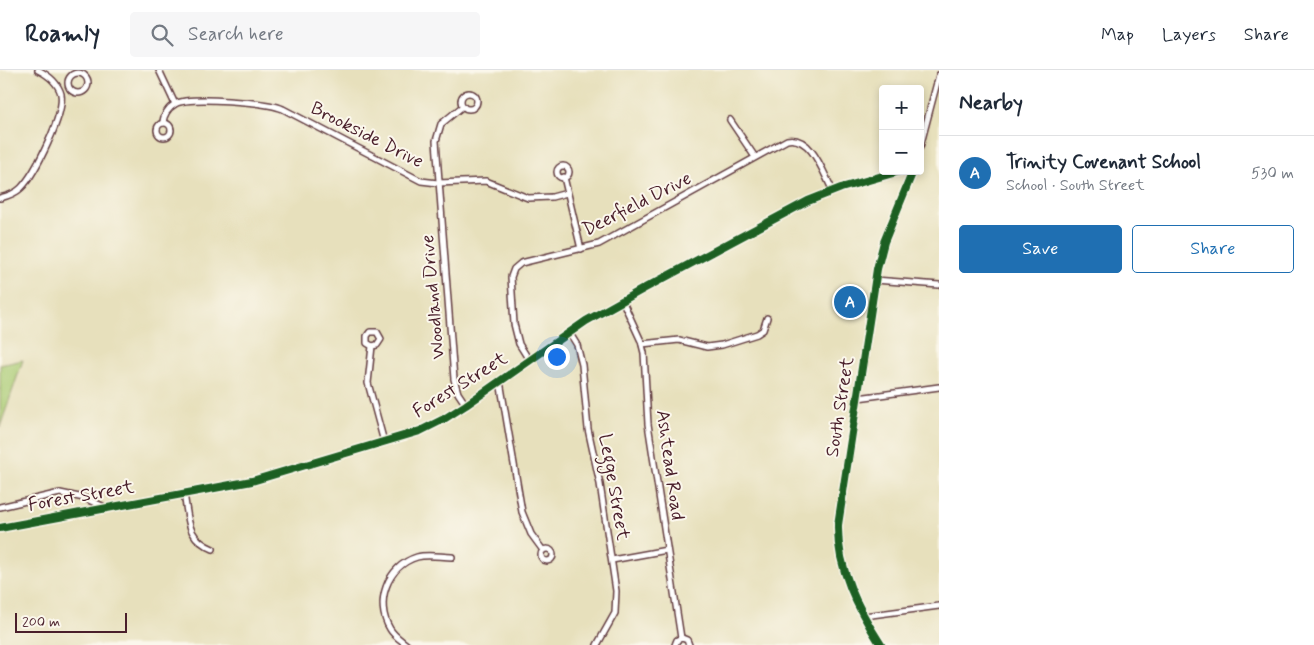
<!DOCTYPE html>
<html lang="en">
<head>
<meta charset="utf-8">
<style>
  :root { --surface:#fff; --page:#f6f6f7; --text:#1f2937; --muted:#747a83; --line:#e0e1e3; --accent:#1f6fb2 }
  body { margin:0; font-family:Mynerve,sans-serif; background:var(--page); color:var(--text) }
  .controls { position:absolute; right:15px; top:15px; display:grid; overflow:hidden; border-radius:5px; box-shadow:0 2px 8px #0003 }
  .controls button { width:45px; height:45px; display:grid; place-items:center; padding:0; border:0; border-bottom:1px solid var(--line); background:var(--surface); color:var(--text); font:25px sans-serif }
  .scale { position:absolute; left:15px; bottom:12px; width:112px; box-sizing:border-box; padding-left:5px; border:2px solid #4a1f2b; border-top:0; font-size:14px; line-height:18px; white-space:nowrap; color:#4a1f2b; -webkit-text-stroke:4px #fbf7ec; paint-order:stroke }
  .you { position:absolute; left:556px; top:286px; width:18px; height:18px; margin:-12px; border:4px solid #fff; border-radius:50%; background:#1a73e8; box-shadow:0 0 0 8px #1a73e833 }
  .badge { display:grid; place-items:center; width:32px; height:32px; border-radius:50%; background:var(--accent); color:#fff; font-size:16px; font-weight:700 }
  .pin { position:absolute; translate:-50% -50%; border:2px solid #fff; box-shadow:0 1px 5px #0006 }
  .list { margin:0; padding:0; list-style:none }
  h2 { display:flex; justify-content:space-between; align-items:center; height:65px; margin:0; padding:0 20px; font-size:21px }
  h2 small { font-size:16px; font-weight:400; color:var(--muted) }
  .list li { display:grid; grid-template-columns:32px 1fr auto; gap:15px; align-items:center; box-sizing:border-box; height:75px; padding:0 20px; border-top:1px solid var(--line) }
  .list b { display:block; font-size:19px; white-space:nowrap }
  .list p { margin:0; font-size:16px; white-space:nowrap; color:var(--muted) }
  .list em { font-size:16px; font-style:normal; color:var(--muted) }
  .actions { display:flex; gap:10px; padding:15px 20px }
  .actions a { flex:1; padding:11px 0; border:1px solid var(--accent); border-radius:5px; text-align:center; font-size:18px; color:var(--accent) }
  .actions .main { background:var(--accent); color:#fff }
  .icon { flex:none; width:28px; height:28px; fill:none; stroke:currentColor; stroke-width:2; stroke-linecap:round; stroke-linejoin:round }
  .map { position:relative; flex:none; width:939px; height:575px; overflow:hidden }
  header { display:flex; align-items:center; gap:30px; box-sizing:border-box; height:70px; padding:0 25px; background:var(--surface); border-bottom:1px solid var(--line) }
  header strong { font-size:24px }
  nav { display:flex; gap:28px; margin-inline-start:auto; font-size:18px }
  .search { width:350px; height:45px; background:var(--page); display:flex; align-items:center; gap:12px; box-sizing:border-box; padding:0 18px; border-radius:5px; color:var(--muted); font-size:19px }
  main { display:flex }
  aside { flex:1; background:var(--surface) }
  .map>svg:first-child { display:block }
  .green { fill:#aacb73; stroke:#7a754f }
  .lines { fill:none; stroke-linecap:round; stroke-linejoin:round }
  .minor-casing { stroke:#623c41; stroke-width:8 }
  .minor { stroke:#fff; stroke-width:5 }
  .cycleway-casing { stroke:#fbf7ec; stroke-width:11 }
  .cycleway { stroke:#1b5e20; stroke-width:8 }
  .labels { text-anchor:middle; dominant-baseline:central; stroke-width:4; stroke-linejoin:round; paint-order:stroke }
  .street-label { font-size:19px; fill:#4a1f2b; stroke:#fbf7ec }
</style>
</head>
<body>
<header>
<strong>Roamly</strong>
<div class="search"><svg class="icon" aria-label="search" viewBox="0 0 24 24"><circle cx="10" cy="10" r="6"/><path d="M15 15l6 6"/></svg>Search here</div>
<nav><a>Map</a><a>Layers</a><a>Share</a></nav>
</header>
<main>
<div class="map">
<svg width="939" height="575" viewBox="0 0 939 575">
  <rect width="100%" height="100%" fill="#fbf7ec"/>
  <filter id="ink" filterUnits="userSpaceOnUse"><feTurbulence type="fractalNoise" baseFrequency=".02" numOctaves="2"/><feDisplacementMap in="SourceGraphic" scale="10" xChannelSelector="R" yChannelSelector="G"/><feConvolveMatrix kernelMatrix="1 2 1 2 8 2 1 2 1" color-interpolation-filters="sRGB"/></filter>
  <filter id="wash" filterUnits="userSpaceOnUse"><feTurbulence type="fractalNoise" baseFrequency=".0096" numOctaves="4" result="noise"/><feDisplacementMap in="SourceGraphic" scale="20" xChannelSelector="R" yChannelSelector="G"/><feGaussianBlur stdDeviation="1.12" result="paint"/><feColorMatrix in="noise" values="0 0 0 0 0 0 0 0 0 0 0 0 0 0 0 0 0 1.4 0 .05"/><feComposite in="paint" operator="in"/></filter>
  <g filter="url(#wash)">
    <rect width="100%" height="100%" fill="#e7e0bc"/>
    <path class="green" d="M23 290 0 357V295Z"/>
  </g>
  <g filter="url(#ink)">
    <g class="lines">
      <g class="minor-casing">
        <g id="minor">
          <path d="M159 0 175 34"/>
          <circle cx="78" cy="13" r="10"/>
          <circle cx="469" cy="31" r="8"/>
          <path d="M463 36 441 54 436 71 454 309 458 323 466 335"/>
          <path d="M730 50 755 87"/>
          <path d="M163 53C163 46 168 38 175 34 189 26 267 32 283 39L421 111 438 113 486 111 528 128 552 127 567 123"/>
          <circle cx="164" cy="60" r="7"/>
          <path d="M920 77 939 5"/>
          <circle cx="563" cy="102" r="6"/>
          <path d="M564 107 581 179"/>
          <path d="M0 128C8 126 15 124 21 118 35 104 65 44 61 24 58 13 48 5 38 0"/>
          <path d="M875 210 939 215"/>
          <path d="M622 230 641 271 644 283 648 354 681 568"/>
          <path d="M569 262 577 275 582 295 588 359 600 414 616 521 615 543 597 575"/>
          <path d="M642 274 679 270 707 277 722 275 757 264 763 260 767 248"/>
          <path d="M372 276 367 273V266L370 262H377L381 269 377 275 372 276 368 313 384 372"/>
          <path d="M529 290 519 274 514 254 511 207 514 199 521 193 599 174 787 70C812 65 823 103 833 121"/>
          <path d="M500 311 522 442 531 464 542 479"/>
          <path d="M858 328 939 317"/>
          <path d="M184 424C189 450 186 468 213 479"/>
          <path d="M0 437 60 423 84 428 107 438"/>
          <path d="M0 458 252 411 420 361 444 349 466 335 586 251 645 218 808 131 841 118 900 101"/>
          <circle cx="547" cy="485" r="6"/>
          <path d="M612 490 667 480"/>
          <path d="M864 546 939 536"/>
          <path d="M407 575C401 570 394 566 390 559 374 533 387 496 417 487 428 484 441 487 452 487"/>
          <path d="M675 575 677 570 682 568 687 570 689 575"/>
          <path d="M881 575C858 539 837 499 838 455L877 199 884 172 913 101"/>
        </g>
      </g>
      <use href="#minor" class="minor"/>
      <g class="cycleway-casing">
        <g id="cycleway">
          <path d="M0 458 252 411 420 361 444 349 466 335 586 251 645 218 808 131 841 118 900 101"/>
          <path d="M881 575C858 539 837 499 838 455L877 199 884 172 913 101"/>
        </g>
      </g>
      <use href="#cycleway" class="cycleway"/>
    </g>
  </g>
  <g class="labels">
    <g class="street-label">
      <text transform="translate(367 65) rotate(27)">Brookside Drive</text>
      <text transform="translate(637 134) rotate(-27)">Deerfield Drive</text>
      <text transform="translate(433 227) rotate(-95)">Woodland Drive</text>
      <text transform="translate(460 315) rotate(-32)">Forest Street</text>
      <text transform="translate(840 337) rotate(-81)">South Street</text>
      <text transform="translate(670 395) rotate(82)">Ashtead Road</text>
      <text transform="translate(614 417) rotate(80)">Legge Street</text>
      <text transform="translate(81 426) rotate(-10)">Forest Street</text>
    </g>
  </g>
</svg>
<div class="controls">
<button>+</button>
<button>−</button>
</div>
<div class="scale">200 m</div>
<div class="you"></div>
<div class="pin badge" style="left:850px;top:232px">A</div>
</div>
<aside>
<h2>Nearby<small></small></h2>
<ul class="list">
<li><span class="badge">A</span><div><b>Trinity Covenant School</b><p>School · South Street</p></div><em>530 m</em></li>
</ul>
<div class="actions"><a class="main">Save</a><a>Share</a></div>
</aside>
</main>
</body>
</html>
